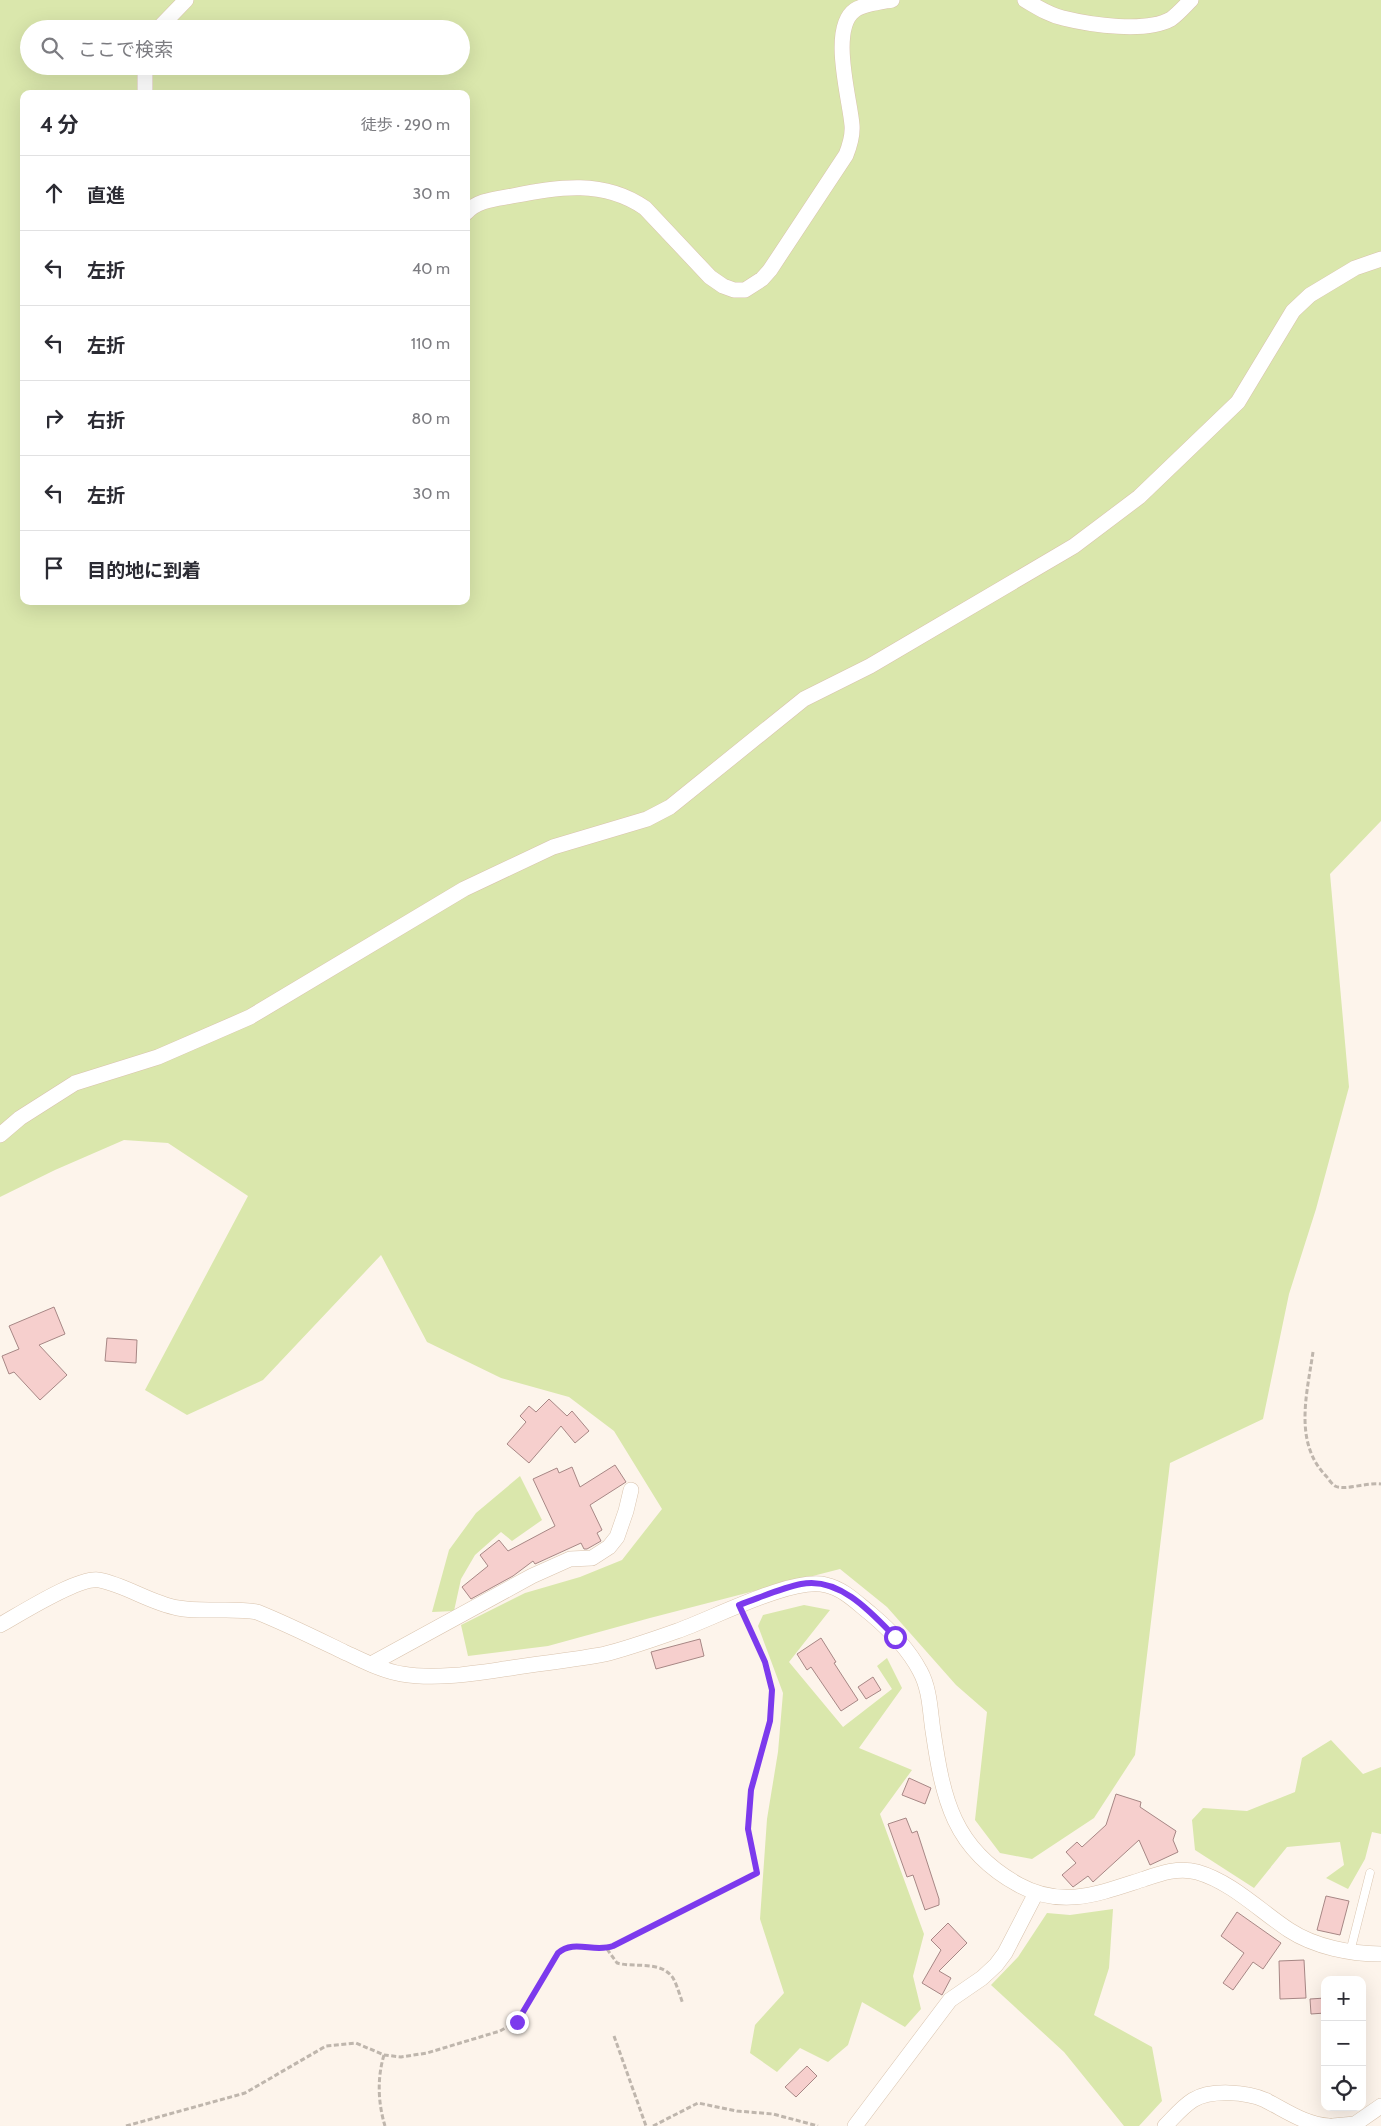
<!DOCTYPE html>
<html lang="ja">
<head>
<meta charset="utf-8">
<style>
  :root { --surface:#fff; --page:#f2f2f3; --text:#2b2b33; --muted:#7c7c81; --line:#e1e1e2 }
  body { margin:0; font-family:Cabin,"Noto Sans JP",sans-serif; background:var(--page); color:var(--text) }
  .controls { position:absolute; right:15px; bottom:15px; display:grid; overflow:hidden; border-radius:10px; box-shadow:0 5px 20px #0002 }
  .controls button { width:45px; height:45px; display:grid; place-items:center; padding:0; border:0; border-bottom:1px solid var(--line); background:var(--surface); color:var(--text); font:25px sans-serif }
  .stop { position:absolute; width:15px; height:15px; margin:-11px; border:4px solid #7c3aed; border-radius:50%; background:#fff }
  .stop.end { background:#7c3aed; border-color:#fff; box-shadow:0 1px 5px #0008 }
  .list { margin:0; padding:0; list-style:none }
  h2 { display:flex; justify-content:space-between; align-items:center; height:65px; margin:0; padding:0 20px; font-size:21px }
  h2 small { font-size:16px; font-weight:400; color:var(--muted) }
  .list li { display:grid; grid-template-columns:32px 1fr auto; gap:15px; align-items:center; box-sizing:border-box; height:75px; padding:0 20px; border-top:1px solid var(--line) }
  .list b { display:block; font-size:19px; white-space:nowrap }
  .list em { font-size:16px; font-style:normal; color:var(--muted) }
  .icon { flex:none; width:28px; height:28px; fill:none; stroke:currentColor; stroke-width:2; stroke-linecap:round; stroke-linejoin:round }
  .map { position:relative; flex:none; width:1381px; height:2126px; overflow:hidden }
  .search { position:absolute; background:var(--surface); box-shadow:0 5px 20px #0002; left:20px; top:20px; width:450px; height:55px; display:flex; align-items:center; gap:12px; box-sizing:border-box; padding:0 18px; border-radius:28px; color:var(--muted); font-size:19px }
  .panel { position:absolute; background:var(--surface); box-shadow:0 5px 20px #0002; left:20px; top:90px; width:450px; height:515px; border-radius:10px }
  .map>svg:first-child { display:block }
  .green { fill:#dae7ac; fill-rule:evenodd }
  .building { fill:#f6cfcd; stroke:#a78785 }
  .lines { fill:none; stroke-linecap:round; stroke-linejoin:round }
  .lane-casing { stroke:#d9c3ad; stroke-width:9 }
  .street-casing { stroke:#d9c3ad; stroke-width:16 }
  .path { stroke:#bfb6ad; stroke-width:3; stroke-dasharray:5 2.5; stroke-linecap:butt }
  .lane { stroke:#fff; stroke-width:8 }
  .street { stroke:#fff; stroke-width:15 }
  .route { stroke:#7c3aed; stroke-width:6 }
</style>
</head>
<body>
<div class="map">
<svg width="1381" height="2126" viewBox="0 0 1381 2126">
  <rect width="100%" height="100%" fill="#fdf4eb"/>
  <g class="green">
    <path d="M0 0H1381V821L1330 874 1349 1087 1316 1209 1289 1294 1263 1419 1170 1463 1135 1755 1094 1818 1032 1859 1000 1853 975 1820 987 1712 956 1685 887 1607 840 1569 650 1618 548 1646 468 1656 461 1625 525 1593 580 1577 622 1560 662 1509 614 1431 569 1397 501 1378 427 1342 381 1255 263 1380 187 1415 145 1390 248 1196 168 1143 124 1140 55 1170 0 1197ZM29 29H461V66H29ZM24 94H466V601H24Z"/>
    <path d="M520 1476 542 1520 512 1541 501 1532 475 1555 461 1579 454 1611 432 1612 449 1550 476 1513Z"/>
    <path d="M804 1605 830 1610 789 1662 843 1727 892 1689 877 1666 887 1658 902 1688 859 1748 912 1770 880 1814 924 1934 913 1976 921 2009 905 2027 862 2002 848 2045 828 2062 800 2048 777 2072 750 2053 755 2025 784 1993 760 1919 767 1819 778 1752 783 1693 758 1626 763 1615Z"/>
    <path d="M1331 1740 1363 1774 1381 1767V1834L1372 1832 1365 1859 1348 1889 1326 1878 1344 1865 1340 1842 1287 1847 1254 1888 1195 1850 1192 1820 1203 1808 1247 1811 1295 1792 1302 1758Z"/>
    <path d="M1113 1909 1109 1968 1094 2015 1152 2047 1162 2101 1139 2126H1124L1064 2052 991 1985 1018 1957 1047 1913 1070 1915Z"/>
  </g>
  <g class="building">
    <path d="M54 1307 65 1334 39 1345 67 1375 40 1400 14 1372 9 1374 2 1356 19 1349 9 1326Z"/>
    <path d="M107 1338 137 1340 136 1363 105 1361Z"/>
    <path d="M549 1399 567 1416 572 1411 589 1431 575 1443 561 1426 529 1463 507 1444 526 1422 520 1416 529 1406 536 1412Z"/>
    <path d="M615 1465 626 1482 590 1505 602 1530 597 1533 601 1541 587 1549H584L581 1543 535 1564 533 1561 513 1576 471 1599 462 1587 488 1566 480 1555 499 1540 508 1551 555 1526 533 1479 557 1468 559 1473 572 1467 580 1487Z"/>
    <path d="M821 1638 836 1662 834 1663 858 1700 841 1711 811 1667 807 1670 797 1654Z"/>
    <path d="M700 1639 704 1656 656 1669 651 1652Z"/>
    <path d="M873 1677 881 1690 866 1699 858 1687Z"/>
    <path d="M909 1778 931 1788 925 1804 902 1795Z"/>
    <path d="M1116 1794 1141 1802 1140 1807 1176 1831 1173 1840 1178 1852 1150 1865 1139 1840 1093 1882 1088 1876 1073 1887 1062 1875 1076 1863 1066 1852 1077 1842 1082 1847 1106 1825Z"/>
    <path d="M906 1818 912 1833 917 1831 939 1899V1905L925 1910 913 1875 907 1877 888 1824Z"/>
    <path d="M1326 1896 1349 1901 1340 1935 1317 1930Z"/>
    <path d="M1237 1912 1281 1943 1263 1969 1253 1962 1233 1990 1223 1983 1244 1953 1221 1936Z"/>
    <path d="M948 1923 967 1943 939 1971 951 1978 942 1995 922 1983 941 1950 931 1940Z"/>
    <path d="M1304 1960 1306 1998 1280 1999 1279 1961Z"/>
    <path d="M1325 1998V2013L1311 2014 1310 1999Z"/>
    <path d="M807 2066 817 2076 796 2097 785 2087Z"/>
  </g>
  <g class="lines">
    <g class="lane-casing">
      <path id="lane" d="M1350 1952 1370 1873"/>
    </g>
    <g class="street-casing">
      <g id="street">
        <path d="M1025 0C1037 7 1049 15 1063 18 1091 25 1146 33 1171 19 1178 14 1185 6 1191 0"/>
        <path d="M158 29 186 0"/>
        <path d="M145 66V94"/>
        <path d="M466 213C477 200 496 199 512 196 559 187 603 179 645 208L710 277 723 286 734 290H745L762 279 770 270 846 155C850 145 853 136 852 125 850 99 829 28 855 10 864 4 881 2 892 0"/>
        <path d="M0 1135 20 1118 75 1083 158 1057 250 1017 464 889 553 847 647 819 670 807 804 699 870 666 1074 546 1139 497 1238 402 1293 311 1310 295 1355 268 1381 259"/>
        <path d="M0 1625C20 1614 79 1576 99 1580 126 1585 150 1603 178 1608 204 1613 231 1607 257 1612 287 1624 315 1638 344 1652 362 1660 382 1671 402 1674 437 1680 476 1673 511 1668 542 1663 574 1660 605 1654 629 1648 654 1639 677 1631 712 1619 793 1576 826 1585 844 1589 857 1603 871 1614 890 1630 909 1650 920 1671 930 1689 930 1711 933 1731 943 1799 953 1849 1019 1885 1063 1909 1100 1893 1144 1879 1161 1873 1179 1867 1197 1872 1232 1882 1260 1911 1289 1930 1315 1947 1351 1954 1381 1954"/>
        <path d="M371 1664 532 1576 570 1559 592 1558 609 1547 617 1537 626 1511 631 1490"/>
        <path d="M855 2126 950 2000 982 1978 996 1965 1005 1953 1036 1893"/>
        <path d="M1165 2126C1174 2117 1182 2107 1193 2100 1211 2089 1247 2092 1265 2100 1287 2111 1304 2124 1329 2126"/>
        <path d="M1333 2126 1355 2124 1381 2106"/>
      </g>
    </g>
    <g class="path">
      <path d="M1313 1352C1307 1394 1293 1443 1327 1477 1329 1480 1332 1484 1335 1486 1344 1491 1368 1482 1381 1484"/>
      <path d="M607 1949 617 1963C634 1968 661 1960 673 1978 677 1985 680 1996 683 2004"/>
      <path d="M614 2036 646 2126"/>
      <path d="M384 2055C377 2078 378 2103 385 2126"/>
      <path d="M126 2126 245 2093 326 2046 356 2043 384 2055 401 2057 427 2053 500 2031 517 2021 558 1953C574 1939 594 1953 613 1946L757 1873 747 1829 751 1790 770 1721 772 1690 765 1662 746 1620"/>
      <path d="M653 2126 698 2103 737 2111 773 2114 818 2126"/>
    </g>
    <use href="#lane" class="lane"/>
    <use href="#street" class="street"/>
  </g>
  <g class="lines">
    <path class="route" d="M517 2022 558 1953C574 1939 594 1953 613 1946L757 1873 748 1829 751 1790 770 1721 772 1690 765 1662 739 1605C759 1598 781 1588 801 1584 839 1576 872 1613 895 1637"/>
  </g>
</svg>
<div class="controls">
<button>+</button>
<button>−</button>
<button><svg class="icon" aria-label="locate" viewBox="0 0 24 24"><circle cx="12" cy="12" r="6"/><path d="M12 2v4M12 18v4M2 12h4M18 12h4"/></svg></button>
</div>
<div class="stop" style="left:895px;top:1637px"></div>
<div class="stop end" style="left:517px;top:2022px"></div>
<div class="search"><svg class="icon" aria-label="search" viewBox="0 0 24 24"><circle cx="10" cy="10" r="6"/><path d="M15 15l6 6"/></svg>ここで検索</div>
<section class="panel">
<h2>4 分<small>徒歩 · 290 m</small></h2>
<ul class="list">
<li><svg class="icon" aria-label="ahead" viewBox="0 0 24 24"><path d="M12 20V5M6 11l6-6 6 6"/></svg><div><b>直進</b></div><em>30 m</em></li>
<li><svg class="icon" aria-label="left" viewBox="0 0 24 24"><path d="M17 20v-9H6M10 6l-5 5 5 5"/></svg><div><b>左折</b></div><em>40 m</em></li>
<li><svg class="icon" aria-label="left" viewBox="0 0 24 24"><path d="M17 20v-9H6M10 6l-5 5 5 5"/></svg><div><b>左折</b></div><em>110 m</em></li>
<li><svg class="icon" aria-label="right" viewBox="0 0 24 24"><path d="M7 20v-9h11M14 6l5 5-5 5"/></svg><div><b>右折</b></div><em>80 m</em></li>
<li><svg class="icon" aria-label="left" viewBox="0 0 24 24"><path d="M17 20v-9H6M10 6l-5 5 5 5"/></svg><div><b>左折</b></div><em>30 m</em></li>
<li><svg class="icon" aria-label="arrive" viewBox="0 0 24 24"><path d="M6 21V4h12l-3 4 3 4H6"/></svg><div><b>目的地に到着</b></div></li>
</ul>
</section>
</div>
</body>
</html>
